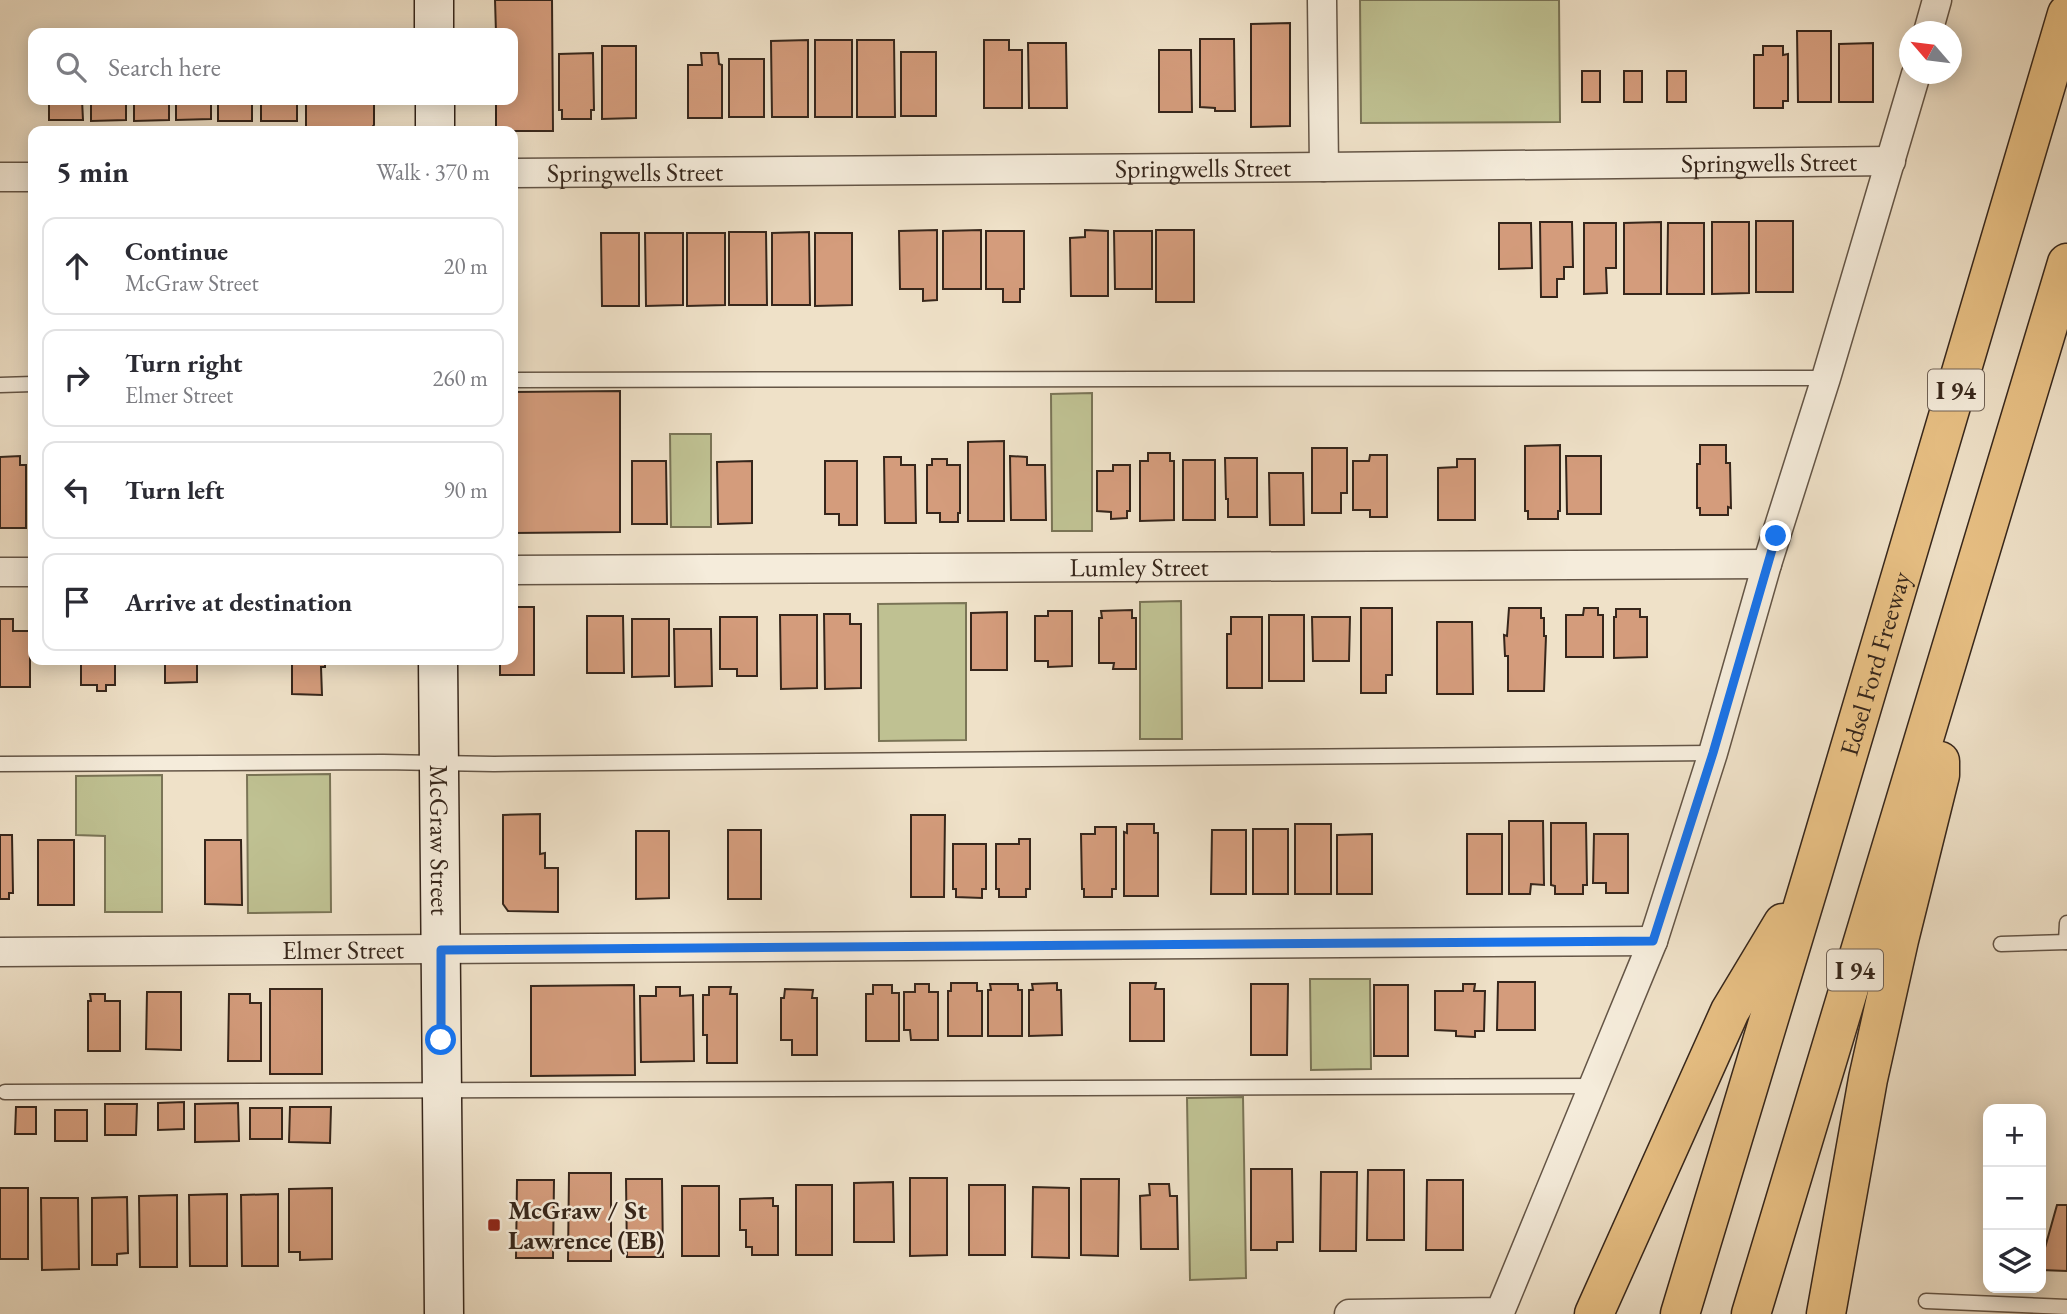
<!DOCTYPE html>
<html lang="en">
<head>
<meta charset="utf-8">
<style>
  :root { --surface:#fff; --page:#f2f2f3; --text:#2b2b33; --muted:#7c7c81; --line:#e1e1e2 }
  body { margin:0; font-family:"EB Garamond",serif; background:var(--page); color:var(--text) }
  .controls { position:absolute; right:21px; bottom:21px; display:grid; overflow:hidden; border-radius:14px; box-shadow:0 4px 18px #0003 }
  .controls button { width:63px; height:63px; display:grid; place-items:center; padding:0; border:0; border-bottom:2px solid var(--line); background:var(--surface); color:var(--text); font:35px sans-serif }
  .compass { position:absolute; left:1899px; top:21px; width:63px; height:63px; border-radius:50%; background:var(--surface); box-shadow:0 4px 18px #0003; rotate:298deg }
  .stop { position:absolute; width:21px; height:21px; margin:-16px; border:5px solid #1a73e8; border-radius:50%; background:#fff }
  .stop.end { background:#1a73e8; border-color:#fff; box-shadow:0 2px 7px #0008 }
  .list { margin:0; padding:0; list-style:none }
  h2 { display:flex; justify-content:space-between; align-items:center; height:91px; margin:0; padding:0 28px; font-size:30px }
  h2 small { font-size:23px; font-weight:400; color:var(--muted) }
  .list li { display:grid; grid-template-columns:46px 1fr auto; gap:21px; align-items:center; box-sizing:border-box; height:98px; margin:0 14px 14px; padding:0 14px; border:2px solid var(--line); border-radius:14px }
  .list b { display:block; font-size:26px; white-space:nowrap }
  .list p { margin:0; font-size:23px; white-space:nowrap; color:var(--muted) }
  .list em { font-size:23px; font-style:normal; color:var(--muted) }
  .icon { flex:none; width:38px; height:38px; fill:none; stroke:currentColor; stroke-width:2; stroke-linecap:round; stroke-linejoin:round }
  .map { position:relative; flex:none; width:2067px; height:1314px; overflow:hidden }
  .search { position:absolute; background:var(--surface); box-shadow:0 4px 18px #0003; left:28px; top:28px; width:490px; height:77px; display:flex; align-items:center; gap:18px; box-sizing:border-box; padding:0 24px; border-radius:14px; color:var(--muted); font-size:26px }
  .panel { position:absolute; background:var(--surface); box-shadow:0 4px 18px #0003; left:28px; top:126px; width:490px; height:539px; border-radius:14px }
  .map>svg:first-child { display:block }
  .green { fill:#bfc192; stroke:#7a7456; stroke-width:2 }
  .building { fill:#d49c7c; stroke:#36261b; stroke-width:2 }
  .lines { fill:none; stroke-linecap:round; stroke-linejoin:round }
  .lane-casing { stroke:#645546; stroke-width:17 }
  .street-casing { stroke:#645546; stroke-width:31 }
  .secondary-casing { stroke:#36261b; stroke-width:41 }
  .highway-casing { stroke:#36261b; stroke-width:41 }
  .lane { stroke:#f5ecdb; stroke-width:14 }
  .street { stroke:#f5ecdb; stroke-width:28 }
  .secondary { stroke:#f5ecdb; stroke-width:38 }
  .highway { stroke:#e8c084; stroke-width:38 }
  .route { stroke:#1a73e8; stroke-width:9 }
  .poi-dot { fill:#8f2418; stroke:#f5ecdb; stroke-width:2.5 }
  .labels { text-anchor:middle; dominant-baseline:central; stroke-width:5; stroke-linejoin:round; paint-order:stroke }
  .shield { fill:#f5ecdb; stroke:#6f6155; stroke-width:2 }
  .shield-label { font-size:24px; font-weight:bold; fill:#36261b }
  .street-label { font-size:26px; fill:#36261b; stroke:#f5ecdb }
  .poi-label { font-size:26px; font-weight:bold; fill:#36261b; stroke:#f5ecdb; text-anchor:start }
</style>
</head>
<body>
<div class="map">
<svg width="2067" height="1314" viewBox="0 0 2067 1314">
  <rect width="100%" height="100%" fill="#efe1c8"/>
  <filter id="stains"><feTurbulence type="fractalNoise" baseFrequency=".00286" numOctaves="4"/><feColorMatrix values="0 0 0 0 .2 0 0 0 0 .09 0 0 0 0 .02 0 0 0 .5 -.17"/></filter>
  <radialGradient id="worn" r=".72"><stop offset=".6" stop-color="#630" stop-opacity="0"/><stop offset="1" stop-color="#630" stop-opacity=".3"/></radialGradient>
  <g class="green">
    <path d="M1360 0H1559L1560 122 1361 123Z"/>
    <path d="M1092 393V531H1052L1051 394Z"/>
    <path d="M670 434H711V527H671Z"/>
    <path d="M1181 601 1182 739H1140V602Z"/>
    <path d="M966 603V740L879 741 878 604Z"/>
    <path d="M330 774 331 912 248 913 247 775Z"/>
    <path d="M162 775V912H105V836L76 835V776Z"/>
    <path d="M1310 979H1370L1371 1069 1311 1070Z"/>
    <path d="M1243 1097 1246 1278 1190 1280 1187 1098Z"/>
  </g>
  <g class="building">
    <path d="M495 0H552L553 131H496V100H513V33H496Z"/>
    <path d="M1290 23V126L1251 127V24Z"/>
    <path d="M1797 31H1831V102H1798Z"/>
    <path d="M1200 39H1234L1235 111H1215V108L1200 107Z"/>
    <path d="M808 40V117H772L771 41Z"/>
    <rect x="815" y="40" width="37" height="77"/>
    <path d="M857 40H894L895 117H857Z"/>
    <path d="M984 40H1009V50H1022V108H984Z"/>
    <path d="M1028 43H1066L1067 108H1029Z"/>
    <path d="M1873 43V102H1839V44Z"/>
    <path d="M602 46H636V118L602 119Z"/>
    <path d="M1763 46H1783V55L1788 54V101H1783V108H1754V55H1763Z"/>
    <path d="M1159 50H1191L1192 112H1159Z"/>
    <rect x="901" y="52" width="35" height="64"/>
    <path d="M593 53 594 110H591V119H562V110H559V54Z"/>
    <path d="M701 53H718L719 64 722 65V118H688V65H702Z"/>
    <rect x="729" y="59" width="35" height="58"/>
    <rect x="1582" y="71" width="18" height="31"/>
    <rect x="1624" y="71" width="18" height="31"/>
    <rect x="1667" y="71" width="19" height="31"/>
    <path d="M49 100H82L83 120H49Z"/>
    <path d="M91 100H126V120L91 121Z"/>
    <path d="M134 100H169V120L134 121Z"/>
    <path d="M176 100H211V119L176 120Z"/>
    <rect x="218" y="100" width="34" height="21"/>
    <rect x="261" y="100" width="36" height="21"/>
    <path d="M306 100H374V125L369 131H306Z"/>
    <rect x="1756" y="221" width="37" height="71"/>
    <path d="M1540 222H1572L1573 267H1564V279H1557V297H1541Z"/>
    <path d="M1661 222V294H1624V223Z"/>
    <path d="M1712 222H1749V293L1712 294Z"/>
    <path d="M1499 223H1531L1532 268 1499 269Z"/>
    <path d="M1584 223H1616V268H1606L1607 293 1584 294Z"/>
    <path d="M1668 223H1704V294H1667Z"/>
    <path d="M937 230V300L923 301V289H900L899 231Z"/>
    <path d="M981 230V289H943V231Z"/>
    <path d="M1085 230 1108 231V296H1071L1070 238 1085 237Z"/>
    <rect x="1156" y="230" width="38" height="72"/>
    <path d="M986 231H1024V289H1020V302H1003V289H986Z"/>
    <path d="M1114 231H1152V289H1115Z"/>
    <path d="M729 232H766L767 305H729Z"/>
    <path d="M809 232 810 305H772V233Z"/>
    <path d="M601 233H639V306H602Z"/>
    <path d="M645 233H683V305L646 306Z"/>
    <path d="M687 233H725V305L687 306Z"/>
    <path d="M815 233H852V305L815 306Z"/>
    <path d="M620 391V532L513 533V392Z"/>
    <path d="M1004 441V521H968V442Z"/>
    <path d="M1560 445V511H1558V519H1528V511H1525V446Z"/>
    <path d="M1700 445H1726V463H1730L1731 508 1728 507V515H1700V508H1697V464H1700Z"/>
    <path d="M1312 448H1347V493H1341V513H1312Z"/>
    <path d="M1148 453H1170V461H1174V520L1140 521V461H1148Z"/>
    <path d="M1370 455H1387V517H1370V510H1353V461H1369Z"/>
    <path d="M20 456V465H26V528H0V457Z"/>
    <path d="M1010 456 1027 457V465H1045L1046 520H1011Z"/>
    <path d="M1566 456H1601V514H1567Z"/>
    <path d="M884 457H901V465H915L916 523H885Z"/>
    <path d="M1225 458H1257V517H1228V499H1226Z"/>
    <path d="M932 459H947V465H960V513H958V522H940V513H927V465H932Z"/>
    <path d="M1457 459H1475V520H1438V468L1457 467Z"/>
    <rect x="1183" y="460" width="32" height="60"/>
    <path d="M632 461H666L667 524H632Z"/>
    <path d="M752 461V523L718 524 717 462Z"/>
    <path d="M825 461H857V525H839V514H825Z"/>
    <path d="M1113 465H1130V511H1127V518L1111 519V512L1097 511V471H1113Z"/>
    <path d="M1269 473H1303L1304 525H1270Z"/>
    <path d="M513 607H534V675H500V660H513Z"/>
    <path d="M1361 608H1392V675H1386V693H1361Z"/>
    <path d="M1509 608H1541V618H1544V636H1546L1544 691H1508V656H1505L1504 635 1507 636Z"/>
    <path d="M1584 608H1598V615H1603V657H1566V615H1583Z"/>
    <path d="M1616 609H1640V617H1647V657L1614 658V617H1616Z"/>
    <path d="M1132 610V618H1136V669H1113L1114 663H1099V618H1102L1101 611Z"/>
    <path d="M1048 611H1072V666L1048 667V661H1035V616H1048Z"/>
    <path d="M1007 612V670H971V613Z"/>
    <path d="M824 614H850V624H861V688L825 689Z"/>
    <path d="M780 615H817V688L781 689Z"/>
    <rect x="1269" y="615" width="35" height="66"/>
    <path d="M587 616H623L624 673H587Z"/>
    <path d="M720 617H757V676H737V669H720Z"/>
    <path d="M1231 617H1262V688H1227V634H1231Z"/>
    <path d="M1312 617H1350L1349 661H1313Z"/>
    <path d="M0 619H13V631H30V687H0Z"/>
    <path d="M632 619H669V676L632 677Z"/>
    <path d="M1437 622H1472L1473 694H1437Z"/>
    <path d="M674 629H711L712 686 675 687Z"/>
    <path d="M81 660H115V685H106V691H97V685H81Z"/>
    <path d="M165 660H197V682L165 683Z"/>
    <path d="M292 660H325V667H321L322 695 292 694Z"/>
    <path d="M540 814V854L545 853V868H558V912L508 911 503 904V815Z"/>
    <path d="M911 815H945L944 897H911Z"/>
    <path d="M1509 821H1543L1544 885 1531 884 1530 894H1509Z"/>
    <path d="M1551 823H1586L1587 885H1583V894H1555V886L1551 885Z"/>
    <path d="M1127 824H1154V833H1158V896H1124V832L1127 833Z"/>
    <rect x="1295" y="824" width="36" height="70"/>
    <path d="M1095 827H1116V889H1112V897H1084V889H1082L1081 834H1095Z"/>
    <rect x="1253" y="829" width="35" height="65"/>
    <rect x="728" y="830" width="33" height="69"/>
    <path d="M1212 830H1246V894H1211Z"/>
    <path d="M636 831H669V898L636 899Z"/>
    <path d="M1372 834V894H1337V835Z"/>
    <rect x="1467" y="834" width="35" height="60"/>
    <path d="M1594 834H1628V893H1606V883H1593Z"/>
    <path d="M0 835H12L13 893H9V899H0Z"/>
    <path d="M1019 839H1030V889H1026V897H999V889H996V844H1019Z"/>
    <rect x="38" y="840" width="36" height="65"/>
    <path d="M205 840H241L242 905 205 904Z"/>
    <path d="M953 844H986V889H982V898L956 897V889H953Z"/>
    <path d="M1498 982H1535V1030H1497Z"/>
    <path d="M951 983H977V991H982V1036H948V991H951Z"/>
    <path d="M1057 983V990H1061L1062 1035 1029 1036V990H1033L1032 984Z"/>
    <path d="M1130 983H1156L1155 989H1164V1041H1130Z"/>
    <path d="M915 984H929V992H938V1040H911L910 1030H904V992H915Z"/>
    <path d="M990 984H1018V990H1022V1036H988V990H991Z"/>
    <path d="M1251 984H1288L1287 1055H1251Z"/>
    <path d="M1463 984H1475L1474 991H1485L1484 1031H1475V1037L1456 1036V1031L1435 1030V991H1463Z"/>
    <path d="M634 985 635 1075 531 1076V986Z"/>
    <path d="M873 985H892V993H899V1041H866V994H873Z"/>
    <rect x="1374" y="985" width="34" height="71"/>
    <path d="M656 987H680V996L693 995 694 1061 641 1062 640 996H656Z"/>
    <path d="M709 987H731L730 994H737V1063H707V1035H703V995H709Z"/>
    <rect x="270" y="989" width="52" height="85"/>
    <path d="M785 989 813 990 812 998H817V1055H792V1040H781V998H784Z"/>
    <path d="M147 992H181V1050L146 1049Z"/>
    <path d="M90 994H105V1001H120V1051H88V1001H91Z"/>
    <path d="M229 994H250V1003H261V1061H228Z"/>
    <path d="M184 1102V1129L158 1130V1103Z"/>
    <path d="M238 1103 239 1141 195 1142V1104Z"/>
    <path d="M105 1104H137L136 1135H105Z"/>
    <path d="M16 1107H36V1134H15Z"/>
    <path d="M290 1107H331L330 1143 289 1142Z"/>
    <rect x="250" y="1108" width="32" height="31"/>
    <rect x="55" y="1110" width="32" height="31"/>
    <path d="M1251 1169H1292L1293 1242H1277V1250H1251Z"/>
    <path d="M1368 1170H1404V1240H1367Z"/>
    <path d="M1321 1172H1357L1356 1251H1320Z"/>
    <path d="M569 1173H611V1261H568Z"/>
    <path d="M910 1178H947V1255L910 1256Z"/>
    <path d="M626 1179H662L663 1257H627Z"/>
    <path d="M1081 1179H1119L1118 1256 1081 1255Z"/>
    <path d="M517 1180H554L553 1258H516Z"/>
    <path d="M1427 1180H1463V1250H1426Z"/>
    <path d="M893 1182 894 1242H854V1183Z"/>
    <path d="M1149 1184H1169L1170 1196H1177L1178 1249H1141L1140 1196 1150 1195Z"/>
    <rect x="796" y="1185" width="36" height="70"/>
    <rect x="969" y="1185" width="36" height="70"/>
    <rect x="682" y="1186" width="37" height="70"/>
    <path d="M1033 1187 1069 1188V1258L1032 1257Z"/>
    <rect x="0" y="1188" width="28" height="71"/>
    <path d="M332 1188V1259L300 1260V1252H289V1189Z"/>
    <path d="M227 1194V1266H190L189 1195Z"/>
    <path d="M278 1194V1266H242L241 1195Z"/>
    <path d="M177 1195V1267H140L139 1196Z"/>
    <path d="M127 1197 128 1253 117 1254V1265H92V1198Z"/>
    <path d="M41 1198H78L79 1269 42 1270Z"/>
    <path d="M773 1198V1206H778V1255H752V1247H746V1230H740V1199Z"/>
    <path d="M2057 1205H2067V1271L2041 1270V1262Z"/>
  </g>
  <g class="lines">
    <g class="lane-casing">
      <g id="lane">
        <path d="M513 380 1826 378"/>
        <path d="M0 385 33 384"/>
        <path d="M0 764 383 762 494 764 1713 753"/>
        <path d="M2066 942 2067 923"/>
        <path d="M2001 944 2067 942"/>
        <path d="M5 1092 1594 1086"/>
        <path d="M1926 1301 2067 1307"/>
      </g>
    </g>
    <g class="street-casing">
      <g id="street">
        <path d="M1322 0 1324 167"/>
        <path d="M1928 32 1937 0"/>
        <path id="s1" d="M513 173 1324 167 1891 161"/>
        <path d="M0 177H33"/>
        <path id="s2" d="M513 570 1767 564"/>
        <path d="M0 572H33"/>
        <path id="s3" d="M0 952 1653 941"/>
        <path d="M1349 1314 1500 1312 1653 941 1713 753 1767 564 1826 378 1916 74"/>
      </g>
    </g>
    <g class="secondary-casing">
      <g id="secondary">
        <path d="M434 0V33"/>
        <path d="M435 131V100"/>
        <path id="s4" d="M438 660 444 1314"/>
      </g>
    </g>
    <g class="highway-casing">
      <g id="highway">
        <path d="M1594 1314 1730 1011 1783 923"/>
        <path id="s5" d="M1680 1314 1812 876 2067 14"/>
        <path d="M1751 1314 2067 263"/>
        <path d="M1826 1314 1868 1079 1899 940 1940 775V761"/>
      </g>
    </g>
    <use href="#lane" class="lane"/>
    <use href="#street" class="street"/>
    <use href="#secondary" class="secondary"/>
    <use href="#highway" class="highway"/>
  </g>
  <g class="lines">
    <path class="route" d="M441 1040V950L1653 941 1713 753 1776 536"/>
  </g>
  <rect class="poi-dot" x="487" y="1218" width="14" height="14" rx="3.5"/>
  <g class="labels">
    <g class="shield">
      <rect x="1928" y="369.5" width="56" height="41" rx="5"/>
      <rect x="1827" y="949.5" width="56" height="41" rx="5"/>
    </g>
    <g class="shield-label">
      <text x="1956" y="390">I 94</text>
      <text x="1855" y="970">I 94</text>
    </g>
    <g class="street-label">
      <text stroke="none"><textPath href="#s1" startOffset="1256">Springwells Street</textPath></text>
      <text stroke="none"><textPath href="#s1" startOffset="690">Springwells Street</textPath></text>
      <text stroke="none"><textPath href="#s1" startOffset="122">Springwells Street</textPath></text>
      <text stroke="none"><textPath href="#s2" startOffset="626">Lumley Street</textPath></text>
      <text stroke="none"><textPath href="#s5" startOffset="679">Edsel Ford Freeway</textPath></text>
      <text stroke="none"><textPath href="#s4" startOffset="180">McGraw Street</textPath></text>
      <text stroke="none"><textPath href="#s3" startOffset="343">Elmer Street</textPath></text>
    </g>
    <g class="poi-label">
      <text x="508" y="1210">McGraw / St<tspan x="508" dy="30">Lawrence (EB)</tspan></text>
    </g>
  </g>
  <rect width="100%" height="100%" filter="url(#stains)"/>
  <rect width="100%" height="100%" fill="url(#worn)"/>
</svg>
<div class="controls">
<button>+</button>
<button>−</button>
<button><svg class="icon" aria-label="layers" viewBox="0 0 24 24"><path d="M12 4l9 5-9 5-9-5zM3 14l9 5 9-5"/></svg></button>
</div>
<svg class="compass" viewBox="-18 -18 36 36"><path d="M0-13l5 13h-10z" fill="#e53935"/><path d="M0 13l5-13h-10z" fill="#7c7c81"/></svg>
<div class="stop" style="left:441px;top:1040px"></div>
<div class="stop end" style="left:1776px;top:536px"></div>
<div class="search"><svg class="icon" aria-label="search" viewBox="0 0 24 24"><circle cx="10" cy="10" r="6"/><path d="M15 15l6 6"/></svg>Search here</div>
<section class="panel">
<h2>5 min<small>Walk · 370 m</small></h2>
<ul class="list">
<li><svg class="icon" aria-label="ahead" viewBox="0 0 24 24"><path d="M12 20V5M6 11l6-6 6 6"/></svg><div><b>Continue</b><p>McGraw Street</p></div><em>20 m</em></li>
<li><svg class="icon" aria-label="right" viewBox="0 0 24 24"><path d="M7 20v-9h11M14 6l5 5-5 5"/></svg><div><b>Turn right</b><p>Elmer Street</p></div><em>260 m</em></li>
<li><svg class="icon" aria-label="left" viewBox="0 0 24 24"><path d="M17 20v-9H6M10 6l-5 5 5 5"/></svg><div><b>Turn left</b></div><em>90 m</em></li>
<li><svg class="icon" aria-label="arrive" viewBox="0 0 24 24"><path d="M6 21V4h12l-3 4 3 4H6"/></svg><div><b>Arrive at destination</b></div></li>
</ul>
</section>
</div>
</body>
</html>
